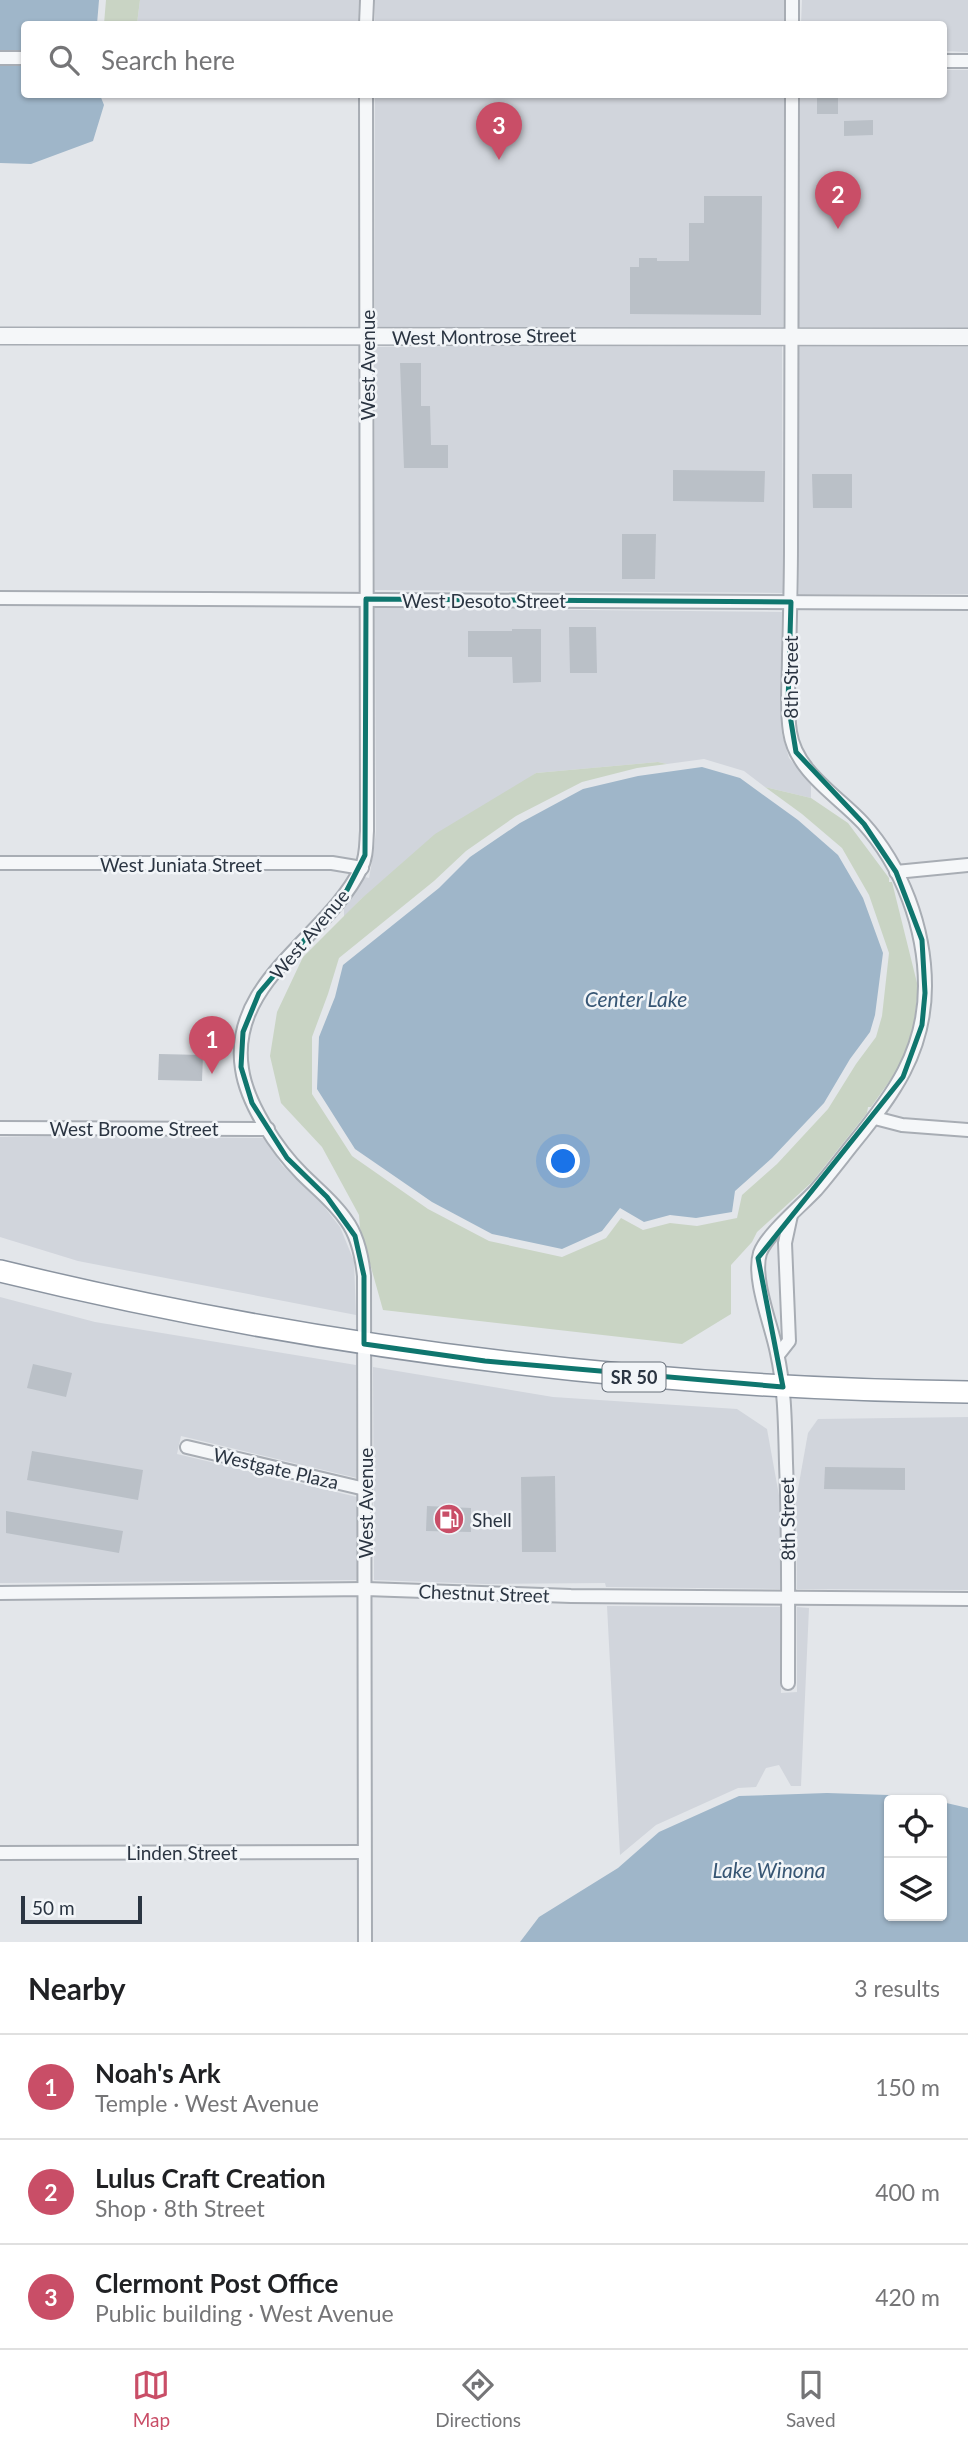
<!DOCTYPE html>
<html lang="en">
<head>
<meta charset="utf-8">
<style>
  :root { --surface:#fff; --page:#f6f6f6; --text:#202124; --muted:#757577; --line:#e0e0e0; --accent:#c94e67 }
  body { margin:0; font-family:Lato,sans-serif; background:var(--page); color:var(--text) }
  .controls { position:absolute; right:21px; bottom:21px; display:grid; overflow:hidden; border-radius:7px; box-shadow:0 2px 5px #0004 }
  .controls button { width:63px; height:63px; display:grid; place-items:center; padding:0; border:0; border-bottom:2px solid var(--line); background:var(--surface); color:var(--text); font:35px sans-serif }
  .scale { position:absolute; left:21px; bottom:18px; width:121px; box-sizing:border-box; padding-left:7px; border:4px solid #2b3542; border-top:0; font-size:19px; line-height:24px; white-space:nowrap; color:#2b3542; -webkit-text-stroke:5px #f2f5f8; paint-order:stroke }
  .you { position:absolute; left:564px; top:1162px; width:24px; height:24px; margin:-18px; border:5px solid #fff; border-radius:50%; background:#1a73e8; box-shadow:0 0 0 10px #1a73e833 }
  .badge { display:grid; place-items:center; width:46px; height:46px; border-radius:50%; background:var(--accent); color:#fff; font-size:23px; font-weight:700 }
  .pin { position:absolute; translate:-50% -58px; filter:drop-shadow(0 2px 4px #0008) }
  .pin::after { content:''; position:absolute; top:37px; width:24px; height:21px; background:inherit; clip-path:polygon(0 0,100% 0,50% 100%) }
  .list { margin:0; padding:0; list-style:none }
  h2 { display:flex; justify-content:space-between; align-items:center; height:91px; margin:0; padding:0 28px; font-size:30px }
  h2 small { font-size:23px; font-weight:400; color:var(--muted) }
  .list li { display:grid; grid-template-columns:46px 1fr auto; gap:21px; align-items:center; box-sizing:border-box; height:105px; padding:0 28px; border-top:2px solid var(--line) }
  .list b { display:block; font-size:26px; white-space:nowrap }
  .list p { margin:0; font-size:23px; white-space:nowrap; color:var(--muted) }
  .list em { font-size:23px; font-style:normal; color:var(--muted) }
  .icon { flex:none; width:38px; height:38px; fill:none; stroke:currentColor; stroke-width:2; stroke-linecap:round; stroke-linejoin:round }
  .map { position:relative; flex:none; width:968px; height:1942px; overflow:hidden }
  .search { position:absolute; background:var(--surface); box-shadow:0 2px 5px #0004; left:21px; right:21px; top:21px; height:77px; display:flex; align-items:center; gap:18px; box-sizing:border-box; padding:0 24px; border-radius:7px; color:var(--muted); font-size:26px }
  .sheet { height:406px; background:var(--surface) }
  nav { display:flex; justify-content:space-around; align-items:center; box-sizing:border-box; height:98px; border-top:2px solid var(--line); background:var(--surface); font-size:19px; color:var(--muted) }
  nav a { display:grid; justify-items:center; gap:4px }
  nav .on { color:var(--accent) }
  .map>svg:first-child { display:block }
  .built { fill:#d1d5dc }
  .green { fill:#c9d4c4 }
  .water { fill:#9fb6c9 }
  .building { fill:#bac0c7 }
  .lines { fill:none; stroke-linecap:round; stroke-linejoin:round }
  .minor-casing { stroke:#a8adb4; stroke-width:16 }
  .tertiary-casing { stroke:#a8adb4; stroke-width:19 }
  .trunk-casing { stroke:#8b94a0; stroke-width:24 }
  .minor { stroke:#f5f7f9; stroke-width:12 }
  .tertiary { stroke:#f5f7f9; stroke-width:16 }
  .trunk { stroke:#fff; stroke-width:21 }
  .marked { fill:none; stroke:#0f766e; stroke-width:5; stroke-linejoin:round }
  .labels { text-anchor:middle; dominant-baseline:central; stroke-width:5; stroke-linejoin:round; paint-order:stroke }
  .shield { fill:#f2f5f8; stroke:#676f79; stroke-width:2 }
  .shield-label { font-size:18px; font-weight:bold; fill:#2b3542 }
  .street-label { font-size:19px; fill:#2b3542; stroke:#f2f5f8 }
  .poi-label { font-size:19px; fill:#2b3542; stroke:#f2f5f8; text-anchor:start }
  .water-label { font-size:21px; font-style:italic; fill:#375674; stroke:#f2f5f8 }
</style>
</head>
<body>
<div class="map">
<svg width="968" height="1942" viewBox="0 0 968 1942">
  <rect width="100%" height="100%" fill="#e3e6ea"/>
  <g class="built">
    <path d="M140 0H359L358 24H137Z"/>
    <rect x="375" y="0" width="409" height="24"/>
    <path d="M802 0H968V52L944 51V24H801Z"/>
    <path d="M944 70H968V328L799 327 800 95 944 94Z"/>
    <path d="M375 95H784L783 327 375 328Z"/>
    <path d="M608 344 782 345 783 593 375 590V347Z"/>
    <path d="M799 345 968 347V594H799Z"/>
    <path d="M375 608 782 612 780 703 782 734 789 758 811 785V798L765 787 744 771 704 759 667 764 658 762 536 773 361 899 344 917V908L365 877 369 878 373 856 376 831Z"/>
    <path d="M61 1136 264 1138 282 1165 322 1204 340 1227 354 1261 356 1315 78 1261 0 1237V1137Z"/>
    <path d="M0 1297 95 1322 356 1365 357 1478 181 1436 177 1454 357 1497V1580L0 1583Z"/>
    <path d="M373 1367 553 1397 737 1409 767 1429 780 1501V1589L606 1587 605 1583 486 1584 374 1580Z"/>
    <path d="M968 1417V1590L797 1589 796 1500 808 1433 818 1419Z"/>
    <path d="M607 1606 780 1607 781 1693 797 1692V1607L809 1608 801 1786H791L779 1765 766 1768 756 1787 738 1788 656 1825 620 1855Z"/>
  </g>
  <g class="green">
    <path d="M106 0H140L137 24H104Z"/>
    <path d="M658 762 667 764 637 768 582 782 516 816 466 851 434 881 339 958 328 994 312 1037V1094L352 1156 428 1209 489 1241 562 1257 606 1238 621 1218 643 1230 670 1223 697 1226 737 1218 742 1195 777 1164 828 1109 856 1064 876 1037 882 1016 889 953 869 895 842 848 802 814 765 787 811 798 848 823 889 878V882H892L917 983V998L914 1023 905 1053 896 1072 871 1107H868L867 1113 812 1182 757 1232 752 1242 731 1265V1314L682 1344 383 1310 360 1228 359 1215 322 1147 281 1103 270 1056 277 1012 303 957 361 899 435 834 536 773Z"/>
  </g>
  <g class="water">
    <path d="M0 0H99L97 24H24V94L100 95 104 105 93 141 31 164 0 163Z"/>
    <path d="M702 767 740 778 798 820 838 855 863 898 883 953 875 1015 870 1032 850 1059 824 1103 772 1158 735 1191 732 1212 696 1218 670 1215 644 1222 620 1208 602 1231 562 1249 492 1234 432 1202 355 1149 317 1089 319 1037 335 997 343 965 439 888 470 857 520 823 583 789 638 776Z"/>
    <path d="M827 1793 919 1796 935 1800H889V1916H942V1802L968 1808V1942H520L539 1917 618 1868 659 1832 739 1796Z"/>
  </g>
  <g class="building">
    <rect x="817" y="94" width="21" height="20"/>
    <path d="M873 120V135L844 136V121Z"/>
    <path d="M704 196H762L761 315 630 314V267H639V258H657V261H689V223H704Z"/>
    <path d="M400 363H421V406H430L431 445H448V468H404Z"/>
    <path d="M673 470 765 471 764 502 673 501Z"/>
    <path d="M812 474H852V508H813Z"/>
    <path d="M622 534H656L655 579H622Z"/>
    <path d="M569 627H596L597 673H570Z"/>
    <path d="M512 629H541V682L513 683 512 657H468V631H512Z"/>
    <path d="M159 1054 203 1055 202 1081 158 1080Z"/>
    <path d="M33 1364 72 1373 66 1397 27 1388Z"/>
    <path d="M32 1451 143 1470 138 1500 27 1480Z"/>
    <path d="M825 1467 905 1468V1490L824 1489Z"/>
    <path d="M555 1476 556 1552H522L521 1477Z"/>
    <path d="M427 1506 471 1508V1532L426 1531Z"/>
    <path d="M6 1511 123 1531 119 1553 6 1533Z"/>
  </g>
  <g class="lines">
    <g class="minor-casing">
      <g id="minor">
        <path d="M792 0V24"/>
        <path d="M366 24 367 0"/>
        <path d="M0 58H24"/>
        <path d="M944 61H968"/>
        <path d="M0 598 968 603"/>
        <path d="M0 863H332L362 868"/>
        <path d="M896 872 968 865"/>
        <path d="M875 1118 902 1125 968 1130"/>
        <path d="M0 1128 268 1129"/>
        <path d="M778 1355 789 1341 785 1243 791 1215"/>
        <path d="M187 1447 365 1489"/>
        <path d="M0 1593 366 1589 571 1596 968 1599"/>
        <path d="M788 1683C788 1610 789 1536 786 1463 785 1426 785 1389 777 1353 772 1326 752 1279 760 1253 767 1234 801 1206 816 1190 829 1175 841 1159 853 1144 893 1095 925 1052 925 986 925 928 902 866 863 823 837 795 796 772 790 732 786 707 789 680 789 655 790 618 791 582 791 545 791 395 791 245 792 94"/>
        <path d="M0 1853 364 1852"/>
        <path d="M365 1942 364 1276C362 1257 358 1236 346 1220 334 1202 317 1189 302 1174 277 1149 247 1104 242 1069 228 981 329 936 361 868 367 857 366 843 367 831L366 94"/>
      </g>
    </g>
    <g class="tertiary-casing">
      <path id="tertiary" d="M0 336 968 337"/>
    </g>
    <g class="trunk-casing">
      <path id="trunk" d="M0 1271C320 1349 639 1388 968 1392"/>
    </g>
    <use href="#minor" class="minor"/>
    <use href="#tertiary" class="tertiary"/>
    <use href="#trunk" class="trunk"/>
  </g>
  <path class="marked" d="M366 599 791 602 788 703 796 752 864 824 896 872 922 940 925 993 922 1025 903 1077 758 1258 783 1387 485 1361 364 1344V1276L355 1236 327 1197 287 1158 252 1103 241 1067 243 1032 259 993 347 890 365 855Z"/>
  <defs>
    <g id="fuel-disc" transform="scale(1.575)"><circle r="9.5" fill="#c94e67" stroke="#f2f5f8"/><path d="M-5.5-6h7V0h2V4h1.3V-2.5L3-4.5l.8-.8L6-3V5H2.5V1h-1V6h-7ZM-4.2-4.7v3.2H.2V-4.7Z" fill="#fff"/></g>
  </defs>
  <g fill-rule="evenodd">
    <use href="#fuel-disc" x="449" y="1519"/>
  </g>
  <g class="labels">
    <rect class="shield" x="602.5" y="1362.5" width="63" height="29" rx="5"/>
    <g class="shield-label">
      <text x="634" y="1377">SR 50</text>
    </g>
    <g class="street-label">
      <text transform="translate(484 336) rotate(-1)">West Montrose Street</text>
      <text transform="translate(367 365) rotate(-90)">West Avenue</text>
      <text x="484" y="600">West Desoto Street</text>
      <text transform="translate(790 677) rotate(-90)">8th Street</text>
      <text x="181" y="864">West Juniata Street</text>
      <text transform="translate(309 934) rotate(-50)">West Avenue</text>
      <text x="134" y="1128">West Broome Street</text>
      <text transform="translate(276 1468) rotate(13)">Westgate Plaza</text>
      <text transform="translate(365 1503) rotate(-90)">West Avenue</text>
      <text transform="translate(787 1519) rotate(-91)">8th Street</text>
      <text transform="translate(484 1593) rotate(2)">Chestnut Street</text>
      <text x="182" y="1852">Linden Street</text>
    </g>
    <g class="poi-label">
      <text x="472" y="1519">Shell</text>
    </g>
    <g class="water-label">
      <text x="636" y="998">Center Lake</text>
      <text x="769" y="1869">Lake Winona</text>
    </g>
  </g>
</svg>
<div class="controls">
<button><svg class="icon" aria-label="locate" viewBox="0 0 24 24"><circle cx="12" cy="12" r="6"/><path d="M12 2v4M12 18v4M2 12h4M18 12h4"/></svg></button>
<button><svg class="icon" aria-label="layers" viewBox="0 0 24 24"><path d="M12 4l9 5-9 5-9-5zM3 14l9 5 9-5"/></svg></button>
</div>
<div class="scale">50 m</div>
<div class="you"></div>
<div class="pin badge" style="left:212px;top:1074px">1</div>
<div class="pin badge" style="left:838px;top:229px">2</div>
<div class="pin badge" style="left:499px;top:160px">3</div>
<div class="search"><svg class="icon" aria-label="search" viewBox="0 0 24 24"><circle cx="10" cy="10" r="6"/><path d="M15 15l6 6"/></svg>Search here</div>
</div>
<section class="sheet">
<h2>Nearby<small>3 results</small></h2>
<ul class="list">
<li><span class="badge">1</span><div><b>Noah's Ark</b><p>Temple · West Avenue</p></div><em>150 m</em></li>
<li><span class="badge">2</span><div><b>Lulus Craft Creation</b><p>Shop · 8th Street</p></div><em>400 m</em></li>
<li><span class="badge">3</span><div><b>Clermont Post Office</b><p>Public building · West Avenue</p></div><em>420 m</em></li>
</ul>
</section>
<nav>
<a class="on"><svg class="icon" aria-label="map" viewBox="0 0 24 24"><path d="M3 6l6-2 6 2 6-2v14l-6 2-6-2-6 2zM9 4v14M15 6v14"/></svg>Map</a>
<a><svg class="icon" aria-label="directions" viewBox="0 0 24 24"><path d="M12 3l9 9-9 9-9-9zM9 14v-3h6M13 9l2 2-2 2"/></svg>Directions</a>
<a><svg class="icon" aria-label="saved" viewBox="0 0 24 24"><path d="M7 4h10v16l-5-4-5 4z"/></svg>Saved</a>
</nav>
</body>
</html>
